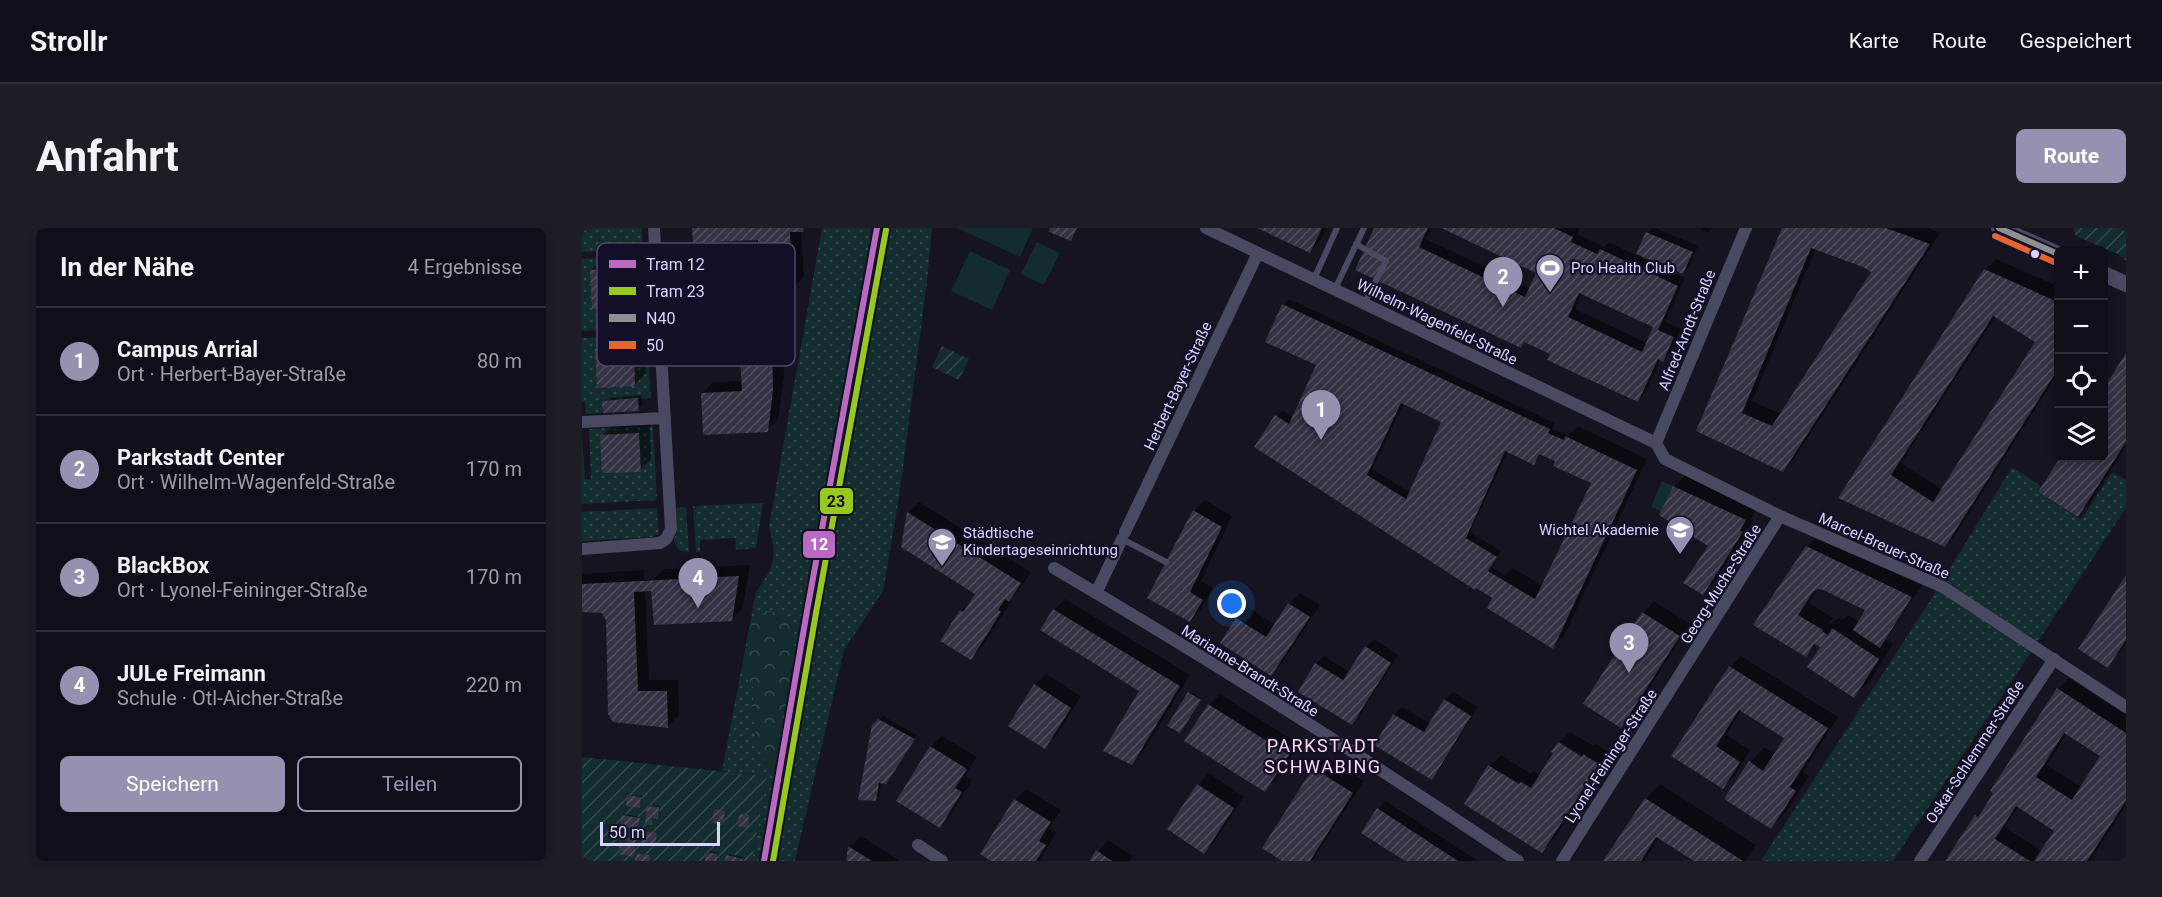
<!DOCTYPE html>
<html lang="de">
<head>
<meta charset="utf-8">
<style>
  :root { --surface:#100f19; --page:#1e1d26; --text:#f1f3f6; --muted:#9c9ca2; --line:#302f38; --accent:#9591b1 }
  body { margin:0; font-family:Roboto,sans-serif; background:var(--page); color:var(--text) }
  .controls { position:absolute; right:18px; top:18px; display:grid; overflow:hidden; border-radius:9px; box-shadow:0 3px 9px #0003 }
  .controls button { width:54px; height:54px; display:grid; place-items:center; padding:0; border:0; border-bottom:2px solid var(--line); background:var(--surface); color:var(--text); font:30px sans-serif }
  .scale { position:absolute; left:18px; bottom:15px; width:120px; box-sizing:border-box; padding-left:6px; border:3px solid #d9d4ff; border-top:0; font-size:16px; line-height:21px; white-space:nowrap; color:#d9d4ff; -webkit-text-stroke:4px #130f26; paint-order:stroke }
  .you { position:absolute; left:650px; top:376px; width:21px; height:21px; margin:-15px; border:4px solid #fff; border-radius:50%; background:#1a73e8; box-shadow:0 0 0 9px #1a73e833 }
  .badge { display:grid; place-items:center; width:39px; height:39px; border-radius:50%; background:var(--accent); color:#fff; font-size:20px; font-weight:700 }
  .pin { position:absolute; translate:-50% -50px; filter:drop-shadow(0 2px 3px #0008) }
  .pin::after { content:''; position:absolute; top:32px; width:21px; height:18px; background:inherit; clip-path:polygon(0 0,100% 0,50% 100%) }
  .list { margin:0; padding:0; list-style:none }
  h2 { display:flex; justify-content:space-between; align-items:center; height:78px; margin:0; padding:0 24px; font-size:26px }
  h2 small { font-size:20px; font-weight:400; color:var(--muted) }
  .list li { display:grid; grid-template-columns:39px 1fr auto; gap:18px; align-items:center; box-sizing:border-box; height:108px; padding:0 24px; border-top:2px solid var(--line) }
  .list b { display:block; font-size:22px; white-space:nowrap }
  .list p { margin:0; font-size:20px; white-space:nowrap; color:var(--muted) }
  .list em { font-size:20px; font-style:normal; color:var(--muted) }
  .actions { display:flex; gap:12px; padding:18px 24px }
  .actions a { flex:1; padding:14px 0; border:2px solid var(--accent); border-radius:9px; text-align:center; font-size:21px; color:var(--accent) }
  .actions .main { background:var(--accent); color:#fff }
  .icon { flex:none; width:33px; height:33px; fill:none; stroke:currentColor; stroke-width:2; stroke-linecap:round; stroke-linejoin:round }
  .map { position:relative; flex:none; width:1544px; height:633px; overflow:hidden; border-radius:9px }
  header { display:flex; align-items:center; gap:36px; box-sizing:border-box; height:84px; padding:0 30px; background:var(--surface); border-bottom:2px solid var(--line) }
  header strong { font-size:28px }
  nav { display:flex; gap:33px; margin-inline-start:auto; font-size:21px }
  .intro { display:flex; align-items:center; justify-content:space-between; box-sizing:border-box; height:144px; padding:0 36px }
  h1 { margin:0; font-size:42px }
  .button { padding:15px 27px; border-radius:9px; background:var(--accent); color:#fff; font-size:21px; font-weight:700 }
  main { display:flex; gap:36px; padding:0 36px }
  aside { flex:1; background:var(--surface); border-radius:9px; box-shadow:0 3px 9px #0003 }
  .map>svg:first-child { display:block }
  .grass { fill:url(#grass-dots) }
  .forest { fill:url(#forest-crowns) }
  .garden { fill:url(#garden-furrows) }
  .pitch { fill:#132c2d }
  .shadow { fill:#0007; fill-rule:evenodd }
  .building { fill:url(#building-hatch); fill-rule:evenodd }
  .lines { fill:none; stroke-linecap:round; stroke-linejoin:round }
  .service { stroke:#4a4962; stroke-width:6 }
  .minor { stroke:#4a4962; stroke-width:12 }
  .tertiary { stroke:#4a4962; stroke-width:16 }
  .bus-1-casing { stroke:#130f26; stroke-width:10 }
  .bus-2-casing { stroke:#130f26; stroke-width:10 }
  .bus-1 { stroke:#8f8f8f; stroke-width:6 }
  .bus-2 { stroke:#e66432; stroke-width:6 }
  .tram-1-casing { stroke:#130f26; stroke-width:10 }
  .tram-2-casing { stroke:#130f26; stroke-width:10 }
  .tram-1 { stroke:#b96ac0; stroke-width:6 }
  .tram-2 { stroke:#96c81e; stroke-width:6 }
  .bus-dot { fill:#d9d4ff; stroke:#130f26; stroke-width:2 }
  .labels { text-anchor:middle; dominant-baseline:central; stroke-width:4.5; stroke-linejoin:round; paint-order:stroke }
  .poi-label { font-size:15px; fill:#d9d4ff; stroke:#130f26; text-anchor:start }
  .street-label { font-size:15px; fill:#d9d4ff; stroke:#130f26 }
  .quarter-label { font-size:18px; letter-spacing:1.5px; fill:#ffd6f0; stroke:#130f26 }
  .key { fill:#130f26; stroke:#4e4a67; stroke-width:1.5 }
  .key-label { font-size:16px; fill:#d9d4ff }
  .line-badge { stroke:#130f26; stroke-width:2 }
  .badge-label { font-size:16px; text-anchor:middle; font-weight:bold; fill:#fff }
  .pale-badge-label { font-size:16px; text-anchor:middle; font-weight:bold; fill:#111 }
</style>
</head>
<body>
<header>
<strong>Strollr</strong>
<nav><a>Karte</a><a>Route</a><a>Gespeichert</a></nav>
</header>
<div class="intro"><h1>Anfahrt</h1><a class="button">Route</a></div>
<main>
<aside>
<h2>In der Nähe<small>4 Ergebnisse</small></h2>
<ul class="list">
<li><span class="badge">1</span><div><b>Campus Arrial</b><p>Ort · Herbert-Bayer-Straße</p></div><em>80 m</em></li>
<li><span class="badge">2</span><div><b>Parkstadt Center</b><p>Ort · Wilhelm-Wagenfeld-Straße</p></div><em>170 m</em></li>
<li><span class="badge">3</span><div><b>BlackBox</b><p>Ort · Lyonel-Feininger-Straße</p></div><em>170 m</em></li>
<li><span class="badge">4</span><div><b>JULe Freimann</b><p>Schule · Otl-Aicher-Straße</p></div><em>220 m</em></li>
</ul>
<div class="actions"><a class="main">Speichern</a><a>Teilen</a></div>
</aside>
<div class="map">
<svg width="1544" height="633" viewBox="0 0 1544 633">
  <defs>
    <pattern id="grass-dots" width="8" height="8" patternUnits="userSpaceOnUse" patternTransform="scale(1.5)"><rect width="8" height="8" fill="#132c2d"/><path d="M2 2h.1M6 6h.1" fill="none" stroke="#354a4c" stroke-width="1.8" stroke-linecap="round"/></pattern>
    <pattern id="forest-crowns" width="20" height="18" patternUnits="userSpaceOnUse" patternTransform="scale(1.5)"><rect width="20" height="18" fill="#132c2d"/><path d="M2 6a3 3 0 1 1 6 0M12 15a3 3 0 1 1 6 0" fill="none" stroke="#354a4c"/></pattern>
    <pattern id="garden-furrows" width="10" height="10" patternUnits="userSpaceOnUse" patternTransform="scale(1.5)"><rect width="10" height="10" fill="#132c2d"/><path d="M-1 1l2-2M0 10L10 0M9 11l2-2" fill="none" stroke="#354a4c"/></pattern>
    <pattern id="building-hatch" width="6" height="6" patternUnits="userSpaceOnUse" patternTransform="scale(1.5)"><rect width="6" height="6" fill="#343243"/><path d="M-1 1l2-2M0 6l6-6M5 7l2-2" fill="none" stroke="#514f5f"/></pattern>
  </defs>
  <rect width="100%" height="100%" fill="#161421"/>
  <g class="grass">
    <path d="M0 0H60L61 21 0 24Z"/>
    <path d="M240 0H350L345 54 317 270 301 363 262 422 213 633H170L185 548 140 543 174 364C193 338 195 329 187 298Z"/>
    <path d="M61 27 65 100 0 103V31Z"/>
    <path d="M65 107 69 170 21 173V185L4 186 3 174H0V110Z"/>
    <path d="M71 198 75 272 0 276V207L3 251 9 252 7 201Z"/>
    <path d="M1430 239 1459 258 1455 264 1499 292 1530 244 1544 252V280L1311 633H1179L1348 373Z"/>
    <path d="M181 275 174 320 154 322 153 310 118 312V324H114L111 278Z"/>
    <path d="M104 279 107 324C98 324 94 321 92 312L95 304 94 280Z"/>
    <path d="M75 280 77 306 71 309 0 313V284Z"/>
  </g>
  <path class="forest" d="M181 383C194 383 206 386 211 399 217 413 205 464 203 481 202 487 198 493 198 499 197 512 204 528 193 538H188C178 528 174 517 173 503 172 495 174 491 168 485L173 464 163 442 165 413 172 386Z"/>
  <g class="garden">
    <path d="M1491 0H1544V33L1538 27 1494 8Z"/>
    <path d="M360 118 387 131 377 152 350 139Z"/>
    <path d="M0 529 185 548 170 633H0Z"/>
  </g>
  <g class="pitch">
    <path d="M375 0H451L438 29Z"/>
    <path d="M455 14 478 25 462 57 439 46Z"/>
    <path d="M388 23 428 42 410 82 369 63Z"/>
    <path d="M1080 253 1091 258 1079 283 1069 279Z"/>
  </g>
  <g class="shadow">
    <path d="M112 0H223L219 2 222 49 210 61 212 99 201 110 202 150 196 191 185 202 120 166 131 154 161 153 158 113 171 102 169 63 180 52 177 11Z"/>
    <path d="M678 0H744L739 12 728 23Z"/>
    <path d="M794 0H849L844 11 949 61 956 44 862 0H996L998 1 995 6 1022 19 1027 14 1055 28 1065 5 1070 0H1074L1116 18 1107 38 1101 44 1060 27 1059 30 1103 50 1083 94 1099 101 1088 124 1080 132 1079 131 1063 165 1055 173 970 125 943 113 938 118ZM1000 65 1073 99 1065 115 993 81Z"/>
    <path d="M1117 0H1130L1127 5Z"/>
    <path d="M1201 0H1346L1358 5 1212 231 1201 242 1116 203ZM1234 20 1281 37 1291 44 1199 186 1170 173Z"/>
    <path d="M58 29 59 67 48 78 9 42 21 31Z"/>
    <path d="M1414 31 1476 58V145L1374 306 1363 317 1258 269 1403 42ZM1414 88 1455 114 1361 262 1319 235Z"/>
    <path d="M707 71 973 195 970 201 986 208 996 198 1065 231 982 408 971 419 911 369 674 219 700 182 712 190 736 136 701 77ZM822 175 861 194 829 265 790 241ZM926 223 951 235 959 225 975 232 1011 254 961 358 931 340 923 347 909 339 919 323 888 304Z"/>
    <path d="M62 109 64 145 53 157 15 122 26 111Z"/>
    <path d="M1544 128V218L1507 276 1496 287 1458 264 1480 230H1522V163Z"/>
    <path d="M59 167 60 178 56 181 22 173 26 170Z"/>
    <path d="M68 195 69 231 58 242 20 208 31 197Z"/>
    <path d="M1103 247 1174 280 1169 291 1171 292 1132 354 1121 365 1128 318 1092 259Z"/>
    <path d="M623 272 650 288 619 353 631 360 619 381 608 393 567 369 612 283Z"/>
    <path d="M337 274 449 344 438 361 428 372 430 373 400 419 389 430 379 383 395 365 326 285Z"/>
    <path d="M1236 307 1340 357 1304 411 1311 416 1287 454 1272 468 1240 419 1235 416 1223 427 1173 396 1225 319ZM1236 360 1285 381 1277 394 1266 387 1260 392 1256 390 1246 397 1251 390 1227 375Z"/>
    <path d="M168 337 161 380 149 392 71 359 63 362 67 452H96L97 487 86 498 32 493 24 386 13 382H0V346L62 342V352L70 351V353L82 341Z"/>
    <path d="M1544 350V416L1526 438Z"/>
    <path d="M718 365 738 377 700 435 689 446 640 414 655 391 666 379 693 397 707 376Z"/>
    <path d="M483 371 608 447 561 524 549 535 559 463 472 382Z"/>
    <path d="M1072 373 1108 396 1050 487 1039 498 1003 476 1061 385Z"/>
    <path d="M792 411 816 427 778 487 770 495 734 436 742 428 768 444 784 419Z"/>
    <path d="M1159 428 1256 489 1221 544 1227 548 1204 584 1189 599 1168 534 1182 519 1193 526 1204 510 1160 482 1144 507 1168 522 1152 548 1141 559 1091 528 1148 439Z"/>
    <path d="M464 446 499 468 474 508 463 519 453 457Z"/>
    <path d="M1487 450 1544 487V577L1508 633H1365L1394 588 1404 578 1476 461ZM1485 505 1520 528 1499 559 1465 537ZM1437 578 1474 602 1460 623 1423 599Z"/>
    <path d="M609 464 619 470 599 502 607 465Z"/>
    <path d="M871 464 896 479 857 542 849 550 794 517 812 487 820 479 849 496 863 472Z"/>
    <path d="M638 466 717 516 694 551 683 562 627 477Z"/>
    <path d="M301 488 335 507 307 551 303 555 299 554 297 568 293 572 295 493Z"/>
    <path d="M988 504 1012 518 1014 516 1027 524 971 612 960 623 908 538 919 527 949 546 951 543 959 548 977 515ZM979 514 1007 532 1005 534 979 518Z"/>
    <path d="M360 508 395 529 383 548 390 552 369 587 358 598 349 519Z"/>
    <path d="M744 529 782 553 730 633H703L682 620 733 541Z"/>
    <path d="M627 545 662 569 633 613 622 624 616 557Z"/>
    <path d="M1078 556 1174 617 1163 633H1115L1078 609 1062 633H1023L1064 571Z"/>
    <path d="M444 561 479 582 467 601 474 605 457 633H412L433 572Z"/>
    <path d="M48 567 60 568 58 578 46 568Z"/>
    <path d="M804 573 896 633H826L796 581Z"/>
    <path d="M67 577 78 578 77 588 71 589 69 595 66 579Z"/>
    <path d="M43 586 58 589 55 600 41 587Z"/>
    <path d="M279 608 318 633H265L268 619Z"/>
    <path d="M49 609 55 610 51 627 39 615H47Z"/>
    <path d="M526 612 551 628 547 633H509Z"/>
    <path d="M127 623 137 625 135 633H124Z"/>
    <path d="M147 626 161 629 160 633H144Z"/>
  </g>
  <g class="building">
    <path d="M110 0H222L221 4H208L211 62H198L201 112H190L191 162 186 204 121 207 119 165 160 163 157 113 170 112 168 62 179 61 176 12 111 15Z"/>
    <path d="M468 0H495L489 13 467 4Z"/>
    <path d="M675 0H740L728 25Z"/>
    <path d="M792 0H846L837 19 943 69 954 45 859 0H972L991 9 989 14 1015 26 1018 21 1096 58 1076 102 1092 109 1081 134 1076 131 1056 174 965 132 968 126 942 114 939 120 773 42ZM997 65 1071 99 1060 124 986 89Z"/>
    <path d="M1200 0H1304L1348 16 1201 244 1114 203ZM1229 20 1281 39 1289 44 1190 198 1160 185Z"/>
    <path d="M1064 4 1111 24 1101 46 1054 26Z"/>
    <path d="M47 40 49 79 10 81 8 42Z"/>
    <path d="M1402 41 1476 74V141L1363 319 1256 270ZM1411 88 1453 114 1351 274 1309 247Z"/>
    <path d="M700 76 968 201 966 205 982 212 983 208 1055 242 971 421 905 380 910 370 894 360 893 362 672 219 693 187 707 196 734 137 683 114ZM819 175 859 194 824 271 785 247ZM923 223 952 237 957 226 973 233 971 238 1009 255 953 371 906 343 915 329 884 310Z"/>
    <path d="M31 120H52L53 158 15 160 13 121Z"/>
    <path d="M1544 125V214L1496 289 1456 264 1478 230H1522V160Z"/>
    <path d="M56 170 57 183 21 185 20 173Z"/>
    <path d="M57 205 59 244 20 245 18 207Z"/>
    <path d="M1091 258 1164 292 1158 302 1161 304 1121 367 1101 355 1126 318 1077 287Z"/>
    <path d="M611 282 640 299 608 364 621 372 608 394 565 370Z"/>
    <path d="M325 284 439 355 427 374 423 371 416 382 419 384 389 432 358 413 378 382 381 384 393 366 319 319Z"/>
    <path d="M1224 318 1330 369 1298 420 1271 402 1283 382 1241 362 1236 361 1231 364 1216 387 1241 402 1240 403 1246 407 1250 400 1297 431 1272 470 1225 439 1238 419 1232 416 1224 429 1171 397Z"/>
    <path d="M1544 347V412L1526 440 1496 421Z"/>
    <path d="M157 348 150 393 72 397 69 363 52 364 56 463H85L86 500 31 494 26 486 24 392 20 385 0 384V356Z"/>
    <path d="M706 375 728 389 689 448 638 415 654 390 684 409Z"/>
    <path d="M471 381 598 458 550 537 521 523 557 463 458 402Z"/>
    <path d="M1060 384 1098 408 1039 500 1001 476Z"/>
    <path d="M783 418 809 435 770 497 716 464 733 435 761 452Z"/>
    <path d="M1147 438 1246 500 1208 559 1214 563 1189 601 1142 571 1167 533 1181 543 1202 510 1157 482 1134 518 1158 534 1141 561 1089 528Z"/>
    <path d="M452 456 489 480 463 521 426 498Z"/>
    <path d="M1475 460 1544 505V573L1505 633H1452L1472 603 1434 578 1413 611 1448 633H1363L1393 587 1396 589 1407 572 1411 565 1408 563ZM1482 505 1518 528 1490 572 1454 549Z"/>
    <path d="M606 464 619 472 598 505 585 498Z"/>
    <path d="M862 471 889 488 850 552 792 517 811 486 842 504Z"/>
    <path d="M626 476 707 527 683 564 602 513Z"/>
    <path d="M296 491 333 511 304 556 297 555 294 573 276 572 290 497Z"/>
    <path d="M976 514 1000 529 1001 526 1017 536 960 625 882 576 906 537 937 556 939 554 949 560 971 525 969 524Z"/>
    <path d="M348 518 385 541 373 560 380 564 358 600 314 573Z"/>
    <path d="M731 540 771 565 728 633H700L680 620Z"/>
    <path d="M615 556 652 580 622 626 585 601Z"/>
    <path d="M45 567 59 569 58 580 44 578Z"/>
    <path d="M1063 570 1161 633H1112L1074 609 1059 633H1021Z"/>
    <path d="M432 571 469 594 457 613 464 617 454 633H409L398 626Z"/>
    <path d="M65 578 77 579 76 591 70 590V597L63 596Z"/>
    <path d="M795 580 847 614 876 633H823L779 605Z"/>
    <path d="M132 581 143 583 141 596 130 595Z"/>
    <path d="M157 586 167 587 166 600 156 598Z"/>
    <path d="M40 587 58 590 56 602 38 598Z"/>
    <path d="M60 603 75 605 73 618 59 617Z"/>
    <path d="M46 610 54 611 52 629 36 626 38 615 45 616Z"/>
    <path d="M266 618 290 633H264Z"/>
    <path d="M514 622 530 633H507Z"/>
    <path d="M124 624 136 626 135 633H123Z"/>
    <path d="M54 626 68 627V633H53Z"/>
    <path d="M144 627 161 631 160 633H143Z"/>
  </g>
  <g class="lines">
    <g class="service">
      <path d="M774 16 804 33 782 76"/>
      <path d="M732 51 755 0"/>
      <path d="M753 61 782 0"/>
      <path d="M540 311 584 334"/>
    </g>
    <g class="minor">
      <path d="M624 0 1074 215"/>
      <path d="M0 194 83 190"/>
      <path d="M1074 215 1083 231 1093 236 1198 288 1361 359 1544 479"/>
      <path d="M1074 215 1164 0"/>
      <path d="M543 304 676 25"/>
      <path d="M0 321 78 315 84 311 89 301 72 0"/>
      <path d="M472 340C630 433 785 531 936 633"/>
      <path d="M514 365 540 311"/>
      <path d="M336 617 360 633"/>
      <path d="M980 633 1198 288"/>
      <path d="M1338 633 1472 431"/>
    </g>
    <g class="tertiary">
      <path d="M1417 0 1476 26"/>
      <path d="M1522 46 1544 56"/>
    </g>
    <g class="bus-1-casing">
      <path id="bus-1" d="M1417 0 1476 26"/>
    </g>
    <g class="bus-2-casing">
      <path id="bus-2" d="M1413 8 1472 34"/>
    </g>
    <use href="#bus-1" class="bus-1"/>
    <use href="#bus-2" class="bus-2"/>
    <g class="tram-1-casing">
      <path id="tram-1" d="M182 633 225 383 295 0"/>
    </g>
    <g class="tram-2-casing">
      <path id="tram-2" d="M191 633 234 385 304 2"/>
    </g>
    <use href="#tram-1" class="tram-1"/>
    <use href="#tram-2" class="tram-2"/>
  </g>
  <defs>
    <g id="stadium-pin" transform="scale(1.5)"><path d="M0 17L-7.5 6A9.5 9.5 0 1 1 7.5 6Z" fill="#9591b1" stroke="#130f26"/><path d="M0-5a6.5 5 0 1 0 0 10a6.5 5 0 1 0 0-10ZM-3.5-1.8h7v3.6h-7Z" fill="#fff"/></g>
    <g id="school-pin" transform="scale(1.5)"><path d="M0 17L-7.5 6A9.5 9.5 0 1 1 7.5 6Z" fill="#9591b1" stroke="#130f26"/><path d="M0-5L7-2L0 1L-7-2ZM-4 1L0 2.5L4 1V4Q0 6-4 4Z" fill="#fff"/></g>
  </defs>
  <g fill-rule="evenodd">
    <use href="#stadium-pin" x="968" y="40"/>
    <use href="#school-pin" x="1098" y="302"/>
    <use href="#school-pin" x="360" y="314"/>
  </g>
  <circle class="bus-dot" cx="1453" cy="26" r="5"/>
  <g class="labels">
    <g class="poi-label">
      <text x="989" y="40">Pro Health Club</text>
      <text x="1077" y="302" text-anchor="end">Wichtel Akademie</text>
      <text x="381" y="305">Städtische<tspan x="381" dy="17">Kindertageseinrichtung</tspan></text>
    </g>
    <g class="street-label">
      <text transform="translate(855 94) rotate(26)">Wilhelm-Wagenfeld-Straße</text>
      <text transform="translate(1105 102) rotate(-68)">Alfred-Arndt-Straße</text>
      <text transform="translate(596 158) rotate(-65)">Herbert-Bayer-Straße</text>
      <text transform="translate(1302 318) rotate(24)">Marcel-Breuer-Straße</text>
      <text transform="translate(1139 356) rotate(-58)">Georg-Muche-Straße</text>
      <text transform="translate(668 443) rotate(32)">Marianne-Brandt-Straße</text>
      <text transform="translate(1393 524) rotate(-57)">Oskar-Schlemmer-Straße</text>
      <text transform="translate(1029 528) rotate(-57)">Lyonel-Feininger-Straße</text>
    </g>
    <g class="quarter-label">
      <text x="741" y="517">PARKSTADT<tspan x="741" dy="21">SCHWABING</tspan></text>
    </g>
  </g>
  <rect x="15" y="15" width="198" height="123" rx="9" class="key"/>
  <rect x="27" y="32" width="27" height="8" fill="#b96ac0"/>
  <rect x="27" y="59" width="27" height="8" fill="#96c81e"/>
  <rect x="27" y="86" width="27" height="8" fill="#8f8f8f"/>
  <rect x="27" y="113" width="27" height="8" fill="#e66432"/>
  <g class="key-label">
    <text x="64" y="42">Tram 12</text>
    <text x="64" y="69">Tram 23</text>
    <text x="64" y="96">N40</text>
    <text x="64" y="123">50</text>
  </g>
  <g class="line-badge">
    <rect x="237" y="259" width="35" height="28" rx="6" fill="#96c81e"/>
    <rect x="220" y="302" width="34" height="29" rx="6" fill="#b96ac0"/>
  </g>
  <g class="badge-label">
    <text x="237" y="322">12</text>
  </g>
  <g class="pale-badge-label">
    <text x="254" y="279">23</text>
  </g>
</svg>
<div class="controls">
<button>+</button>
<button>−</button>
<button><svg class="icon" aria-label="locate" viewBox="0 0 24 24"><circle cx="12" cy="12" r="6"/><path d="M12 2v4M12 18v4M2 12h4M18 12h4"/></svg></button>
<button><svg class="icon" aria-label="layers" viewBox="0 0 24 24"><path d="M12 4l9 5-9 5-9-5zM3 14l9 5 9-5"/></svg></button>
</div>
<div class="scale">50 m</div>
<div class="you"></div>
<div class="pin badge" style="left:739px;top:212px">1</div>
<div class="pin badge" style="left:921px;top:79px">2</div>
<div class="pin badge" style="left:1047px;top:445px">3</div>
<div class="pin badge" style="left:116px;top:380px">4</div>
</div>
</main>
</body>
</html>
